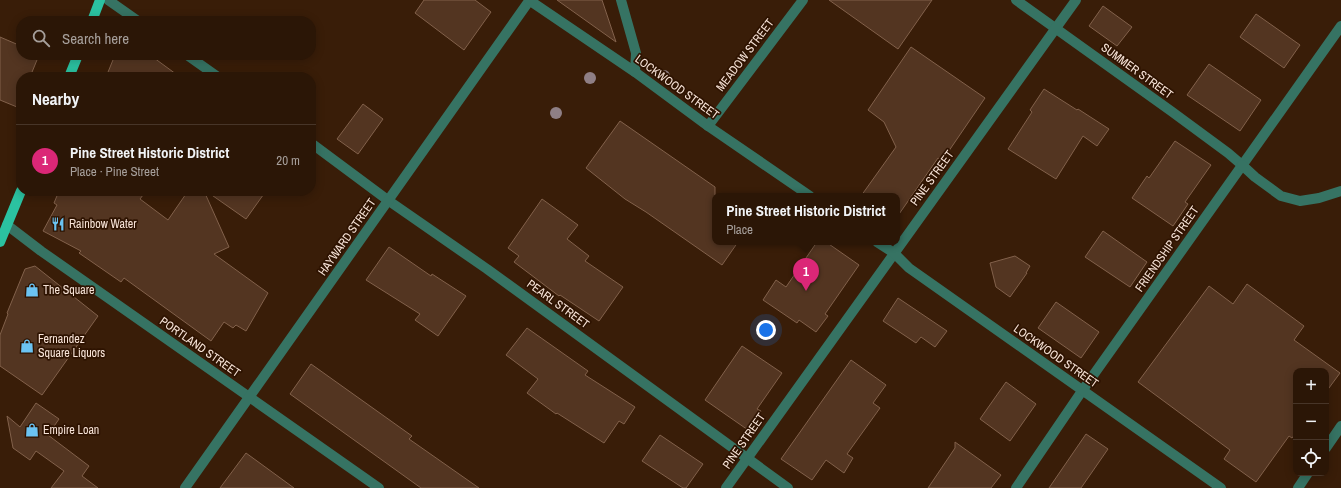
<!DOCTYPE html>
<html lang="en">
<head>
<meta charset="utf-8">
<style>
  :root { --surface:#2b1606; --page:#331f10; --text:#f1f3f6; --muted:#a69f9b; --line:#473528; --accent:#db2777 }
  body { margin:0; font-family:"Archivo Narrow",sans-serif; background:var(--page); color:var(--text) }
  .controls { position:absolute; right:12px; bottom:12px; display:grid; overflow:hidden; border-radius:8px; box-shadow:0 2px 10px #0003 }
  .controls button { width:36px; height:36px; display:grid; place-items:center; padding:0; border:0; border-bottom:1px solid var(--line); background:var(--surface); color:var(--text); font:20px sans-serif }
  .you { position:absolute; left:766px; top:330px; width:14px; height:14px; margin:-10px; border:3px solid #fff; border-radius:50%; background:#1a73e8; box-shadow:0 0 0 6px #1a73e833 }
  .badge { display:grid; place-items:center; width:26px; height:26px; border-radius:50%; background:var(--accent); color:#fff; font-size:13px; font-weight:700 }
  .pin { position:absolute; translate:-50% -33px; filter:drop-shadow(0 1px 2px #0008) }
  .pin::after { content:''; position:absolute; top:21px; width:14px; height:12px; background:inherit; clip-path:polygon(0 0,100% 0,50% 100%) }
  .popup { position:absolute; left:712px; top:193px; width:188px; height:52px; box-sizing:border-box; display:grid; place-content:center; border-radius:8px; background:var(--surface); filter:drop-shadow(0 1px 3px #0005); font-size:13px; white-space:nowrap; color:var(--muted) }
  .popup b { font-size:15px; color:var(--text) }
  .popup::after { content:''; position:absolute; left:50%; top:100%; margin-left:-8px; border:8px solid transparent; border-top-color:var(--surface) }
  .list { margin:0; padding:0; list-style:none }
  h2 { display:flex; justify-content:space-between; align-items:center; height:52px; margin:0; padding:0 16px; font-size:17px }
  h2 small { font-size:13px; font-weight:400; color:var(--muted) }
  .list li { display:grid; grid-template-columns:26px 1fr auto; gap:12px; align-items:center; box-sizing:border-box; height:72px; padding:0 16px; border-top:1px solid var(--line) }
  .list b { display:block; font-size:15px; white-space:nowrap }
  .list p { margin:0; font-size:13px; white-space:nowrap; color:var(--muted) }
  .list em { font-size:13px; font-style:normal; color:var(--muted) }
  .icon { flex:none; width:22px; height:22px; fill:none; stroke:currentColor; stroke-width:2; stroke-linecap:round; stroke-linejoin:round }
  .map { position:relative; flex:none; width:1341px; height:488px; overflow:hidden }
  .search { position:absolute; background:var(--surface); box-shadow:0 2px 10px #0003; left:16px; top:16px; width:300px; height:44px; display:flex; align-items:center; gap:10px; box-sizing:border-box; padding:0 14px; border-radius:16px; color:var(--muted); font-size:15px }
  .panel { position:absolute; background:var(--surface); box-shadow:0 2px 10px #0003; left:16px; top:72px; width:300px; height:124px; border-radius:16px }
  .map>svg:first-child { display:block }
  .building { fill:#533521; stroke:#82614b }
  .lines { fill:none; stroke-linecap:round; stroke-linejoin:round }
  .minor { stroke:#367363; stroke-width:10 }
  .tertiary { stroke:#367363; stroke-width:10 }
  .primary { stroke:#2bc2a1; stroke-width:10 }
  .tree { fill:#8f7f85 }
  .labels { text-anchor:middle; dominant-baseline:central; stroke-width:3.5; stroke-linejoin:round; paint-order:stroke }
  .street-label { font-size:12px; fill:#f8e4d8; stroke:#2e1301 }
  .poi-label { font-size:12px; fill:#f8e4d8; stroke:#2e1301; text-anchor:start }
</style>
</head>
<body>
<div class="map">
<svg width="1341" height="488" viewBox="0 0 1341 488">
  <rect width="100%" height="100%" fill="#391d08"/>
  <g class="building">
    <path d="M424 0H475L491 12 464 50 415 13Z"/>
    <path d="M557 0H602L616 42Z"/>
    <path d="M829 0H932L898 49Z"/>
    <path d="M1103 6 1132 27 1117 46 1089 26Z"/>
    <path d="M1256 14 1300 45 1284 68 1240 37Z"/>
    <path d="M0 37 21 46V55H39L30 77H21V97L17 107 0 100Z"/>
    <path d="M911 47 985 98 942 161 938 158 897 217V196H861L896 147 884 122 868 110Z"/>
    <path d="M115 55H150L180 77H106Z"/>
    <path d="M1209 64 1261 100 1240 131 1187 95Z"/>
    <path d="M1044 89 1077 110 1078 109 1109 129 1097 146 1083 136 1056 179 1008 149 1032 112 1030 110Z"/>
    <path d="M363 104 383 119 358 154 337 139Z"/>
    <path d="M620 121 715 187V242H738L722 265 646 212 625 199 586 168Z"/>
    <path d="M1175 141 1211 165 1185 202 1188 204 1173 226 1132 198 1147 176 1149 178Z"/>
    <path d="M59 191H146L140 199 168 220 188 191H204L229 247 214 254 268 293 246 331 236 325 233 328 224 322 211 341 124 278 121 282 79 253 81 251 43 231 57 205 54 203Z"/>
    <path d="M206 191H266L246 219Z"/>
    <path d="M542 199 578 225 567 239 589 256 585 261 623 287 599 321 560 295 559 296 514 262 519 256 508 248Z"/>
    <path d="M1103 231 1147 262 1130 287 1085 257Z"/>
    <path d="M817 242H826L859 265 825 314 828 316 816 332 799 320 797 323 763 300 776 280 786 287Z"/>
    <path d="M389 247 431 276 432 274 466 296 438 336 415 320 420 314 366 280Z"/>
    <path d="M1015 256 1030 266 1026 273H1027L1010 297 996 287 990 263Z"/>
    <path d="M35 266 98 316 42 395 0 366V335L8 314 7 313 25 269Z"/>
    <path d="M1247 284 1304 326 1294 340 1340 373 1326 392V371H1296V433L1292 438 1289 436 1256 482 1224 459 1230 450 1138 382 1209 286 1233 304Z"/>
    <path d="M898 298 947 331 935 347 921 337 916 343 883 321Z"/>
    <path d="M1056 302 1099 332 1081 358 1038 328Z"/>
    <path d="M527 328 588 371 585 375 635 407 624 424 619 421 604 443 557 413 556 414 527 393 538 379 506 355Z"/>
    <path d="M742 346 782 373 757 409 761 411 748 430 705 400Z"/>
    <path d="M851 360 886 385 873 403 880 408 847 454 853 458 844 473 826 460 812 480 781 459Z"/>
    <path d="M311 364 412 436 409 439 479 488H421L290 394Z"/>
    <path d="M1006 382 1036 404 1010 441 980 419Z"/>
    <path d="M36 403 59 419 48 435 89 466 82 476 98 488H51L64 471 36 451 30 460 13 448 7 416 20 427Z"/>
    <path d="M1086 434 1108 449 1081 488H1049Z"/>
    <path d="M660 435 703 464 686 488H683L642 461Z"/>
    <path d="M955 442 1001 475 991 488H928L955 448Z"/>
    <path d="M246 453 294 488H220Z"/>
  </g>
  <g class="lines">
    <g class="minor">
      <path d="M108 0 138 21"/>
      <path d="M621 0 636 53 635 72"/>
      <path d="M1016 0 1171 111 1228 153 1242 165"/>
      <path d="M187 55 218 77"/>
      <path d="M708 126 803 0"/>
      <path d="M311 143 389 201 487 269 788 488"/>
      <path d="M7 225 41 251 379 488"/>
      <path d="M1326 448 1341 426"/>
      <path d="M185 488 529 1"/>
      <path d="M726 488 1076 0"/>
      <path d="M1016 488 1082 391 1341 26"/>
      <path d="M1298 488 1308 473"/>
    </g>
    <g class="tertiary">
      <path d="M529 0 635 72 708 126 810 196"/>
      <path d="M1242 165 1255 177 1281 196 1300 201 1319 198 1341 191"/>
      <path d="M877 242 894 253 909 268 1221 488"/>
    </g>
    <g class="primary">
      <path d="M92 21 100 0"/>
      <path d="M69 77 78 55"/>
      <path d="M0 242 21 191"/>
    </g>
  </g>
  <g class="tree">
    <circle cx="664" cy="76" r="6"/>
    <circle cx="590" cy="78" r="6"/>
    <circle cx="556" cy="113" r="6"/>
  </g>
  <defs>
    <g id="restaurant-bare" transform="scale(1.08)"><path d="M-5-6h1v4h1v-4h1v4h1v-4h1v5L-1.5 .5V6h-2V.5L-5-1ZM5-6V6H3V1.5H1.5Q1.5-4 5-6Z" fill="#6bc3f2" stroke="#2e1301" stroke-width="2.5" paint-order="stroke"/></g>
    <g id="shop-bare" transform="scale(1.08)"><path d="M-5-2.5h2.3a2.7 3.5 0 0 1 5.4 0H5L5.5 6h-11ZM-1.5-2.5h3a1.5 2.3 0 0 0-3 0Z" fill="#6bc3f2" stroke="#2e1301" stroke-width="2.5" paint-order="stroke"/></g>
  </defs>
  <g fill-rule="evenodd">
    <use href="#restaurant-bare" x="58" y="224"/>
    <use href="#shop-bare" x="32" y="290"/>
    <use href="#shop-bare" x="27" y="346"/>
    <use href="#shop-bare" x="32" y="430"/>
  </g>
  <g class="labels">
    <g class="street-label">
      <text transform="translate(745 55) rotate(-53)">MEADOW STREET</text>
      <text transform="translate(1137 71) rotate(36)">SUMMER STREET</text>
      <text transform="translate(677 87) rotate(36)">LOCKWOOD STREET</text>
      <text transform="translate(932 178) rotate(-54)">PINE STREET</text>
      <text transform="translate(347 237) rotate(-55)">HAYWARD STREET</text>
      <text transform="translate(1167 249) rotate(-55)">FRIENDSHIP STREET</text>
      <text transform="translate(558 304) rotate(36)">PEARL STREET</text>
      <text transform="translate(200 347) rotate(35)">PORTLAND STREET</text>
      <text transform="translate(1056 356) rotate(35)">LOCKWOOD STREET</text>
      <text transform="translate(744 441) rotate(-55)">PINE STREET</text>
    </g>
    <g class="poi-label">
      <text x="69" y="224">Rainbow Water</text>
      <text x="43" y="290">The Square</text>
      <text x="38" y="339">Fernandez<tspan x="38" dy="14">Square Liquors</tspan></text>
      <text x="43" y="430">Empire Loan</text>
    </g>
  </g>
</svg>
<div class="controls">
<button>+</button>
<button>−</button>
<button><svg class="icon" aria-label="locate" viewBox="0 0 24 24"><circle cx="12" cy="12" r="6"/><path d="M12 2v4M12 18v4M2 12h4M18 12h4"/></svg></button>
</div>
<div class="you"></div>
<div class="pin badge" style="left:806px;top:291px">1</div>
<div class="popup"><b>Pine Street Historic District</b>Place</div>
<div class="search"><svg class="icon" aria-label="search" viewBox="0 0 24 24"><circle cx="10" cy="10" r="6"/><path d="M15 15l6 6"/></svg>Search here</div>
<section class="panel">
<h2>Nearby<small></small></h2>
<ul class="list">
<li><span class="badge">1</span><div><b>Pine Street Historic District</b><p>Place · Pine Street</p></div><em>20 m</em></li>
</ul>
</section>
</div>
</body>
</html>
